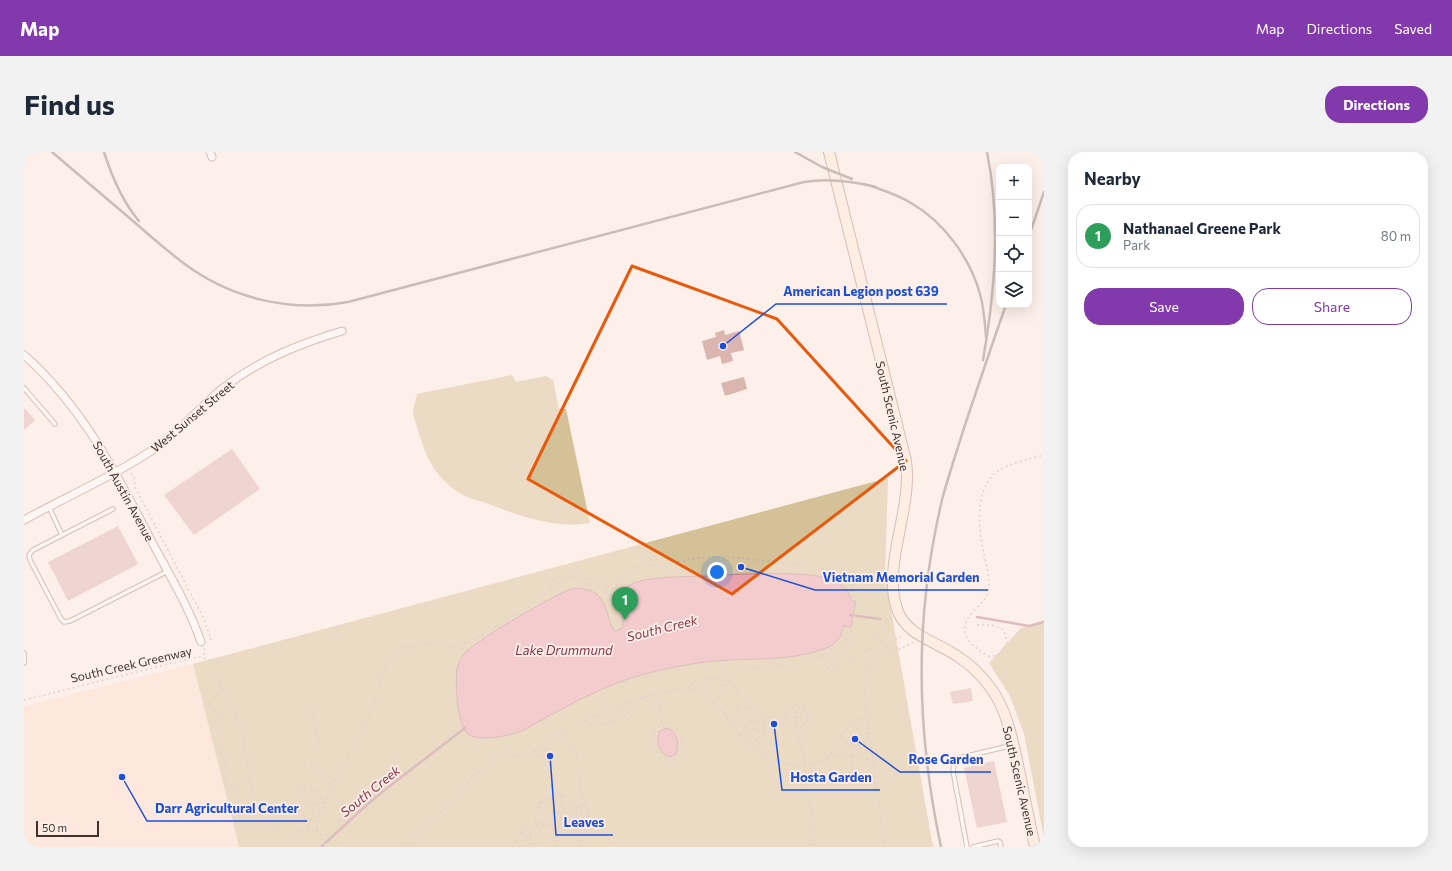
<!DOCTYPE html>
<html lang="en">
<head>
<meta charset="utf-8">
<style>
  :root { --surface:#fff; --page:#f2f2f3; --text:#1f2937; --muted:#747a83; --line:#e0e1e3; --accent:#8139ab }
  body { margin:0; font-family:Commissioner,sans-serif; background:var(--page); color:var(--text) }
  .controls { position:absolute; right:12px; top:12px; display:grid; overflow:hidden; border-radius:8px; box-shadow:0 4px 16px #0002 }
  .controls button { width:36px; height:36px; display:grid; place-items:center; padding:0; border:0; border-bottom:1px solid var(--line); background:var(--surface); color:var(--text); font:20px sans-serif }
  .scale { position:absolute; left:12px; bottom:10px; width:63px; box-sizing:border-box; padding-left:4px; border:2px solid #3f322c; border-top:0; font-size:11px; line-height:14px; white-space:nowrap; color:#3f322c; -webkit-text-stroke:3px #fdefe9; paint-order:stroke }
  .you { position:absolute; left:693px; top:420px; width:14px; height:14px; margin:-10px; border:3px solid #fff; border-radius:50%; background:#1a73e8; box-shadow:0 0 0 6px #1a73e833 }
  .badge { display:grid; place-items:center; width:26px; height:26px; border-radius:50%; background:var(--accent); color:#fff; font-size:13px; font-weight:700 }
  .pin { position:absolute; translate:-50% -33px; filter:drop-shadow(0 1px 2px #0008) }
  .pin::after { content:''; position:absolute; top:21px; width:14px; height:12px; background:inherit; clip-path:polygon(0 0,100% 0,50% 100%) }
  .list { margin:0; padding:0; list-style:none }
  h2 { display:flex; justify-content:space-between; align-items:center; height:52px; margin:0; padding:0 16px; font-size:17px }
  h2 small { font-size:13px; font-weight:400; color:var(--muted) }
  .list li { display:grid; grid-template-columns:26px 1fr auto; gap:12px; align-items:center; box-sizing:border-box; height:64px; margin:0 8px 8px; padding:0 8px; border:1px solid var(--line); border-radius:16px }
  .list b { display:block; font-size:15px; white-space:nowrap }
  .list p { margin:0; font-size:13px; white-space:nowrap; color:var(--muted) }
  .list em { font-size:13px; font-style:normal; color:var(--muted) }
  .actions { display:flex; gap:8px; padding:12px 16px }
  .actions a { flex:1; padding:9px 0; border:1px solid var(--accent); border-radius:16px; text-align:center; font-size:14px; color:var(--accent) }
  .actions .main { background:var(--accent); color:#fff }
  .icon { flex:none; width:22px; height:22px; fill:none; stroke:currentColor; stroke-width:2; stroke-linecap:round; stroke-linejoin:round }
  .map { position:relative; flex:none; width:1020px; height:695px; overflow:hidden; border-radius:16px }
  header { display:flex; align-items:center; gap:24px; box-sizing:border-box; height:56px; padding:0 20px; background:var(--accent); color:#fff }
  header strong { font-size:19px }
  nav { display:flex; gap:22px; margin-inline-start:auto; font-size:14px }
  .intro { display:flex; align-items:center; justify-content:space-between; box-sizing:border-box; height:96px; padding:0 24px }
  h1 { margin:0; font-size:28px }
  .button { padding:10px 18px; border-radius:16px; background:var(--accent); color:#fff; font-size:14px; font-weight:700 }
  main { display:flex; gap:24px; padding:0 24px }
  aside { flex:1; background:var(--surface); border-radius:16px; box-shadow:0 4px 16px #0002 }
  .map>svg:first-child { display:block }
  .built { fill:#ffdece }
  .green { fill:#d4c197 }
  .water { fill:#e7a3ae; stroke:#b58187 }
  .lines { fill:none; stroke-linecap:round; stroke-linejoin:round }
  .stream { stroke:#b58187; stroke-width:2.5 }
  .building { fill:#dbb6b1 }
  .service-casing { stroke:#a58677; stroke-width:5.5 }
  .minor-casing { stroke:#a58677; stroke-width:9 }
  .secondary-casing { stroke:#a58677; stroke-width:12 }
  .path { stroke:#bfb2ac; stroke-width:1.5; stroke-dasharray:2 3; stroke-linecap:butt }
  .service { stroke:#fff; stroke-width:3.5 }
  .minor { stroke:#fff; stroke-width:7 }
  .secondary { stroke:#fcebd9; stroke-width:10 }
  .rail { stroke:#8e807a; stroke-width:2.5 }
  .marked { fill:none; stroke:#e8590c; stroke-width:3; stroke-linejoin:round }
  .labels { text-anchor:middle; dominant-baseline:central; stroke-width:3.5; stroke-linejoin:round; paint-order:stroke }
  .street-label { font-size:12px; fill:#3f322c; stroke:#fdefe9 }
  .water-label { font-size:13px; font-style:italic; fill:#853447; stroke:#fdefe9 }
  .leader { fill:none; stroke:#1d4ed8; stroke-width:1.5 }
  .callout-dot { fill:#1d4ed8; stroke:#fdefe9; stroke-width:1.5 }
  .callout-label { font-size:13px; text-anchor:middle; font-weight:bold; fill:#1d4ed8; stroke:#fdefe9; stroke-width:3.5; stroke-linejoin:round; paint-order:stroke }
</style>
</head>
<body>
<header>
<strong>Map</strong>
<nav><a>Map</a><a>Directions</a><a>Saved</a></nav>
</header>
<div class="intro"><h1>Find us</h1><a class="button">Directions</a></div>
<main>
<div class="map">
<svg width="1020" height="695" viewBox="0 0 1020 695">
  <rect width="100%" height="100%" fill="#fdefe9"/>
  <path class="built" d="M169 512 215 695H0V554Z"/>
  <g class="green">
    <path d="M488 223 492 230 522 224 529 228 535 257H542L566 371C531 377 495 364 462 351 453 348 442 346 434 340 427 336 421 330 416 324 402 309 396 285 390 265L389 258 393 242Z"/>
    <path d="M864 326 861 424 909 695H215L169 512Z"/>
    <path d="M1020 470V686L1000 582 986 544 965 511 997 476Z"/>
  </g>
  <g class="water">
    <path d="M720 422C743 422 790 419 810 429 819 433 825 440 828 449H832L827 475 819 474C818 485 812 492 802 496 763 511 721 505 681 510 645 515 609 523 576 538 549 550 523 565 498 579 485 583 456 591 444 582 433 574 431 531 433 517 434 513 436 508 439 503 446 492 532 441 548 437 555 435 564 437 571 441 584 450 583 467 590 479H592L598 476 599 472C599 464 597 442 602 436 613 423 667 425 683 424 696 424 708 422 720 422Z"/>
    <path d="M642 576C653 579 656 591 652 602L646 605C635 602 631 589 636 579Z"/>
  </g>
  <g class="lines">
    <g class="stream">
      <path d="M826 463 856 467"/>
      <path d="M953 465 1005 474 1020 470"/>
      <path d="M297 695 336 659 358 640 441 576"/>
    </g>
  </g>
  <g class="building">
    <path d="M700 178 701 183 715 179 720 198 707 201 709 209 698 212 696 204 683 208 678 189 692 185 691 181Z"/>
    <path d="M720 225 723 237 701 244 697 231Z"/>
    <path d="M0 256 11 268 0 278Z"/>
    <path d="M208 297 236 337 170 383 140 343Z"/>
    <path d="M94 374 114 412 44 449 24 410Z"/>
    <path d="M947 536 949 549 929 552 926 540Z"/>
    <path d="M970 609 983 670 953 676 940 616Z"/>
  </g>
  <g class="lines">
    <g class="service-casing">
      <g id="service">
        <path d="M0 236 31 272"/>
        <path d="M25 355 38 383"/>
        <path d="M89 357 9 398 5 403 6 408 37 467 40 470 46 469 144 419"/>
        <path d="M0 501V511"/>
        <path d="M943 695 929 619C929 614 931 609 935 606L989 593"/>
        <path d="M949 695 974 689 976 690 977 695"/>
      </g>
    </g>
    <g class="minor-casing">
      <g id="minor">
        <path d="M186 0 188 5"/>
        <path d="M0 203C59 255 94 324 129 392 146 424 165 455 177 490"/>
        <path d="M0 368C44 344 92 323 133 295 157 278 176 255 199 236 235 208 275 192 318 179"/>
      </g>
    </g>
    <g class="secondary-casing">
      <path id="secondary" d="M805 0 882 309C889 357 858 412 873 457 882 484 912 489 933 504 946 512 957 523 966 535 985 560 990 596 997 627 1001 649 1006 672 1011 695"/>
    </g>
    <g class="path">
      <path d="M107 321 110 326 111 335 179 465 187 487H184"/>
      <path d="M528 436 525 430 541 422"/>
      <path d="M589 437C596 431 596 422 607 417 618 413 631 413 643 412 653 410 662 408 672 406 699 403 725 407 751 410 776 413 810 411 827 433 834 442 830 473 825 483 814 506 769 514 746 515 736 516 723 514 713 519 706 522 696 543 691 551"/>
      <path d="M586 442 594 471"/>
      <path d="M953 473H968L980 478C985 494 983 501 966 505 948 494 930 482 948 461 955 453 965 446 965 434 965 419 960 406 958 392 954 370 953 340 969 323 980 312 1006 307 1020 303"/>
      <path d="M846 480C852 481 856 487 859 491"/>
      <path d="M823 486 826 489V493C819 499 813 505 805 510L804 515 807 519C813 518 814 515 818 512 820 511 823 511 825 510 834 504 843 496 854 496L859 491 866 498 870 500 890 490"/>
      <path d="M181 496 180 499 181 506"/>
      <path d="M355 515 354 524 357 528"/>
      <path d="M682 528 685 523 688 524 689 527"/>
      <path d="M199 537 188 546 184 553 187 558 194 561 198 571 193 586 198 592 196 600 198 605 202 607 201 620 203 637 207 639 219 628 226 626"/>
      <path d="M665 537 667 531C679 525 700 524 709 534 714 539 714 546 717 551"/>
      <path d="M618 546 627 551 635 559"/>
      <path d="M0 548 169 506 177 505 188 509C195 519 196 531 201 542 206 554 213 564 217 576 224 602 223 660 248 675 261 684 278 677 292 680L293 678 303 695"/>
      <circle cx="718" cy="556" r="4.5"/>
      <path d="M771 553 777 558 781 559"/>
      <path d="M723 555 734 552"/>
      <path d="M288 557 290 564 289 572C294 578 296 589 293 597 291 603 287 606 287 613L290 617 313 629"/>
      <path d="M772 565 784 567"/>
      <path d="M843 565 861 695"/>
      <path d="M703 566 714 558"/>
      <path d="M734 567 739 570 742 578"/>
      <path d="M761 567 766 555C770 553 775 550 780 552L781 559 784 563 785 567 779 574 772 576V563L769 554"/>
      <path d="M563 569 568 574C580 574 612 566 606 550"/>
      <path d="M644 571C658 575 661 590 657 603L649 609C633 609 627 591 630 578L637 573Z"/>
      <path d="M717 572 722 574"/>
      <path d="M740 573 746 568 745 565"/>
      <path d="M639 575C635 556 633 556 646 540"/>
      <path d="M760 575 756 572 761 567 772 576 782 612 780 628 788 661 786 681 787 695"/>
      <path d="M731 577 722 580 721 575C723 570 726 568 731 569"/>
      <path d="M540 579 552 601 558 644 564 658V673L555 695"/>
      <path d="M741 579 734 580 731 578 730 571 741 564 745 565 763 560"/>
      <path d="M716 584 722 580 728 588 733 587"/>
      <path d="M817 585 825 593 820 602"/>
      <path d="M831 587 825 593 832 594 835 593"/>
      <path d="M835 593 831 587 835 584 845 581"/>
      <path d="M735 595 733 587 738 583 741 579 747 576 749 574 756 572"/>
      <path d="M510 598 514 603 520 604"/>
      <path d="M836 603 835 593 840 590 846 585"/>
      <path d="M828 604 829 620"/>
      <path d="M803 606C821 602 832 602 849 609"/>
      <path d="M798 608C801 611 804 612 807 614 812 619 809 620 818 623"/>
      <path d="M288 638 287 644 288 651 276 653 273 636C279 635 292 637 296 642 298 645 298 651 299 655"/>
      <path d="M536 642 547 649 554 656 552 661 554 669 552 678 533 686 516 680C504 659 516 646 536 642Z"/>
      <path d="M538 644 537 652 539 657 546 656 551 654"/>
      <path d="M515 651 525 655H529L532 650 533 643"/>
      <path d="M276 653 279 665 282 668 294 670"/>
      <path d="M289 653 298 652"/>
      <path d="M514 655 518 657 524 664"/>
      <path d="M554 656 561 651"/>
      <path d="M538 665 536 661 533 660 529 664V666L533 669 535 668 538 665H542"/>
      <path d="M542 665 549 661 563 662"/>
      <path d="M283 668 284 678"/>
      <path d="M287 668 289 654"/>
      <path d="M512 672 517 670 524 664H529"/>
      <circle cx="502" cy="679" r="4.5"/>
      <path d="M514 677 518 673 527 672 529 676 528 685"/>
      <path d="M292 680 296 660 343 567 363 510 369 499 377 495 390 494 410 492 431 494 438 493 451 487 508 452 538 428 545 426 565 427 575 428 584 435 586 434 589 437 586 441 582 440 581 438 584 435"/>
      <path d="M506 681V695"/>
      <path d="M380 695C395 680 411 667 426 651 438 639 449 623 463 612 480 600 489 608 503 602 514 598 521 589 531 584 558 568 651 526 679 540 689 546 695 556 701 564 717 585 725 598 750 608 758 611 764 613 773 614 780 614 796 611 802 606 818 592 818 569 843 565L840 529 842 516 854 505 866 489 877 485"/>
      <path d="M489 695 497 680"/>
      <path d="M498 695 501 684"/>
      <path d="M532 695 534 679 535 675 543 667 552 675"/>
    </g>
    <use href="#service" class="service"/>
    <use href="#minor" class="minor"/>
    <use href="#secondary" class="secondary"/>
    <g class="rail">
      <path d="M28 0C55 23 82 46 109 69 125 83 141 97 158 110 205 146 266 161 324 150L780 30C805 26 828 29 852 35"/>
      <path d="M80 0C88 25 98 49 115 69"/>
      <path d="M771 0 798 15 828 27"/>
      <path d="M847 34C861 39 874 43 887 51 920 70 946 106 956 142 960 156 961 171 962 185"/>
      <path d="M1005 84 1020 40"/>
      <path d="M959 208C971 139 977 69 963 0"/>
      <path d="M917 695C892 577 890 466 918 348 924 325 932 302 939 279 953 237 967 195 982 153"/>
    </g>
  </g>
  <path d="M0 0H1020V695H0ZM608 114 753 167 882 309 708 442 504 327Z" fill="#fdefe9" fill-opacity=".55" fill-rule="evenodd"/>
  <path class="marked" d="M608 114 753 167 882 309 708 442 504 327Z"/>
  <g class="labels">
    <g class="street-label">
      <text transform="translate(168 264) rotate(-40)">West Sunset Street</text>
      <text transform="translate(869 264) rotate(77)">South Scenic Avenue</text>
      <text transform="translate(100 339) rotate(61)">South Austin Avenue</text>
      <text transform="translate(107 512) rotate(-13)">South Creek Greenway</text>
      <text transform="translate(996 629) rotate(77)">South Scenic Avenue</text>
    </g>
    <g class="water-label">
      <text transform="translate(638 476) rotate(-14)">South Creek</text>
      <text x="540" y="498">Lake Drummund</text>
      <text transform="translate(346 639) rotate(-39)">South Creek</text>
    </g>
  </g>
  <path class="leader" d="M699 194L752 152H923M717 415L791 438H964M831 587L876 620H967M750 572L758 638H856M98 625L123 669H283M526 604L532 683H589"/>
  <g class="callout-dot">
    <circle cx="699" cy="194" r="4"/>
    <circle cx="717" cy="415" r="4"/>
    <circle cx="831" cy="587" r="4"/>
    <circle cx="750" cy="572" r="4"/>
    <circle cx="98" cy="625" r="4"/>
    <circle cx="526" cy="604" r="4"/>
  </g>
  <g class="callout-label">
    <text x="837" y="144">American Legion post 639</text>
    <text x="877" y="430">Vietnam Memorial Garden</text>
    <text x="922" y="612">Rose Garden</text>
    <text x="807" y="630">Hosta Garden</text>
    <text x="203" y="661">Darr Agricultural Center</text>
    <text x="560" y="675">Leaves</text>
  </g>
</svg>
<div class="controls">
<button>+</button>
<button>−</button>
<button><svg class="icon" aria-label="locate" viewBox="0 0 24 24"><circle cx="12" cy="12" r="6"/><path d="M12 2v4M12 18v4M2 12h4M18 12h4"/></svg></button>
<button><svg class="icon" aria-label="layers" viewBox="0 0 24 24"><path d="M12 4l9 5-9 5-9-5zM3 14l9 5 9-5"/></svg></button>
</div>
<div class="scale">50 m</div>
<div class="you"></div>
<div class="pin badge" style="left:601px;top:468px;background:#2e9e5b">1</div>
</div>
<aside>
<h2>Nearby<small></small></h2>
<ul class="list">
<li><span class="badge" style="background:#2e9e5b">1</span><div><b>Nathanael Greene Park</b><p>Park</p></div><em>80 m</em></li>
</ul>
<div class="actions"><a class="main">Save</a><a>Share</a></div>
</aside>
</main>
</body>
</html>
